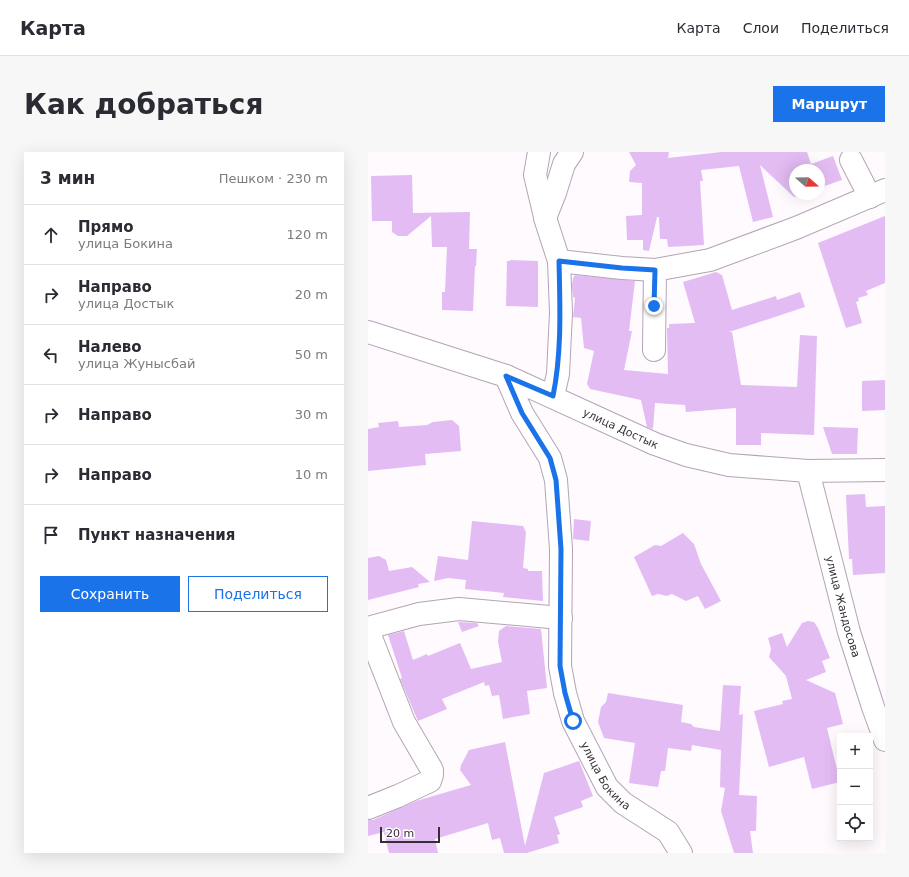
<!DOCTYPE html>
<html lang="ru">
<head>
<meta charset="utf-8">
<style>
  :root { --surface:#fff; --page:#f7f7f7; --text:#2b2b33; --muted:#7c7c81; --line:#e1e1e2; --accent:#1a73e8 }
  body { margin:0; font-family:"DejaVu Sans",sans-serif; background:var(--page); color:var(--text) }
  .controls { position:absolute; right:12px; bottom:12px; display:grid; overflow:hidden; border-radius:0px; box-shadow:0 4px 16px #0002 }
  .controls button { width:36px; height:36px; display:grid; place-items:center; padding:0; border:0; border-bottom:1px solid var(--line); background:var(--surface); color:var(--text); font:20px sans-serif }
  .compass { position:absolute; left:421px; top:12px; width:36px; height:36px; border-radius:50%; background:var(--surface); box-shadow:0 4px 16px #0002; rotate:110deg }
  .scale { position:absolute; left:12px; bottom:10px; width:60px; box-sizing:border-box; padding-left:4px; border:2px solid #342e35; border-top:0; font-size:11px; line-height:14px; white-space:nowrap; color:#342e35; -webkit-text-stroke:3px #fff; paint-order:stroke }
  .stop { position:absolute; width:12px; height:12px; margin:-9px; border:3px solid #1a73e8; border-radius:50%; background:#fff }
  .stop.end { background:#1a73e8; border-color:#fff; box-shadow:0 1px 4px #0008 }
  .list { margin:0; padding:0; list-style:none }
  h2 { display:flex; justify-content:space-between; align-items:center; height:52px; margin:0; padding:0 16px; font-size:17px }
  h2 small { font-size:13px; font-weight:400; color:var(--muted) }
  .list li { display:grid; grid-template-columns:26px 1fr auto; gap:12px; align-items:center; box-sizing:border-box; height:60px; padding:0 16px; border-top:1px solid var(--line) }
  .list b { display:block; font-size:15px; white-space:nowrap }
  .list p { margin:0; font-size:13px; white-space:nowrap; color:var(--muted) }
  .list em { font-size:13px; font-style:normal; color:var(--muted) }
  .actions { display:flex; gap:8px; padding:12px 16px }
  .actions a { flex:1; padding:9px 0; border:1px solid var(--accent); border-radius:0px; text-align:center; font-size:14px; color:var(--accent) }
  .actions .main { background:var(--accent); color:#fff }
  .icon { flex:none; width:22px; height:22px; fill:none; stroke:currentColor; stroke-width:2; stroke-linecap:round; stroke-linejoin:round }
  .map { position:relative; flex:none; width:517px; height:701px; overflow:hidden; border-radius:0px }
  header { display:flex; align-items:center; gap:24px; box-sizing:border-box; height:56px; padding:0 20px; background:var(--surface); border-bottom:1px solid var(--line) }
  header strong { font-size:19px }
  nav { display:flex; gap:22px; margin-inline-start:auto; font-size:14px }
  .intro { display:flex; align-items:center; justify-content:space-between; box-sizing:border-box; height:96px; padding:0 24px }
  h1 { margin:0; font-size:28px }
  .button { padding:10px 18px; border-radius:0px; background:var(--accent); color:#fff; font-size:14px; font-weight:700 }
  main { display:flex; gap:24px; padding:0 24px }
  aside { flex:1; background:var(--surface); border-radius:0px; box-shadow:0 4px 16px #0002 }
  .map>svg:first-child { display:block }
  .building { fill:#e3bcf4 }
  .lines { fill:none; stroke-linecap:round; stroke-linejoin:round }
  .minor-casing { stroke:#b3a4b5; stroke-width:24 }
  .minor { stroke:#fff; stroke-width:22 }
  .route { stroke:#1a73e8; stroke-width:5 }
  .labels { text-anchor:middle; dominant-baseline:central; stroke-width:3; stroke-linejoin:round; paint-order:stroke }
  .street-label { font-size:11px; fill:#342e35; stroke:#fff }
</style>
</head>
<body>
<header>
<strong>Карта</strong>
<nav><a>Карта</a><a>Слои</a><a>Поделиться</a></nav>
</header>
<div class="intro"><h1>Как добраться</h1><a class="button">Маршрут</a></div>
<main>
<aside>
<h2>3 мин<small>Пешком · 230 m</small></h2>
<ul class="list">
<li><svg class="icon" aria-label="ahead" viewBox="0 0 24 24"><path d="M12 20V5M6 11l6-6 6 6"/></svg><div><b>Прямо</b><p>улица Бокина</p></div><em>120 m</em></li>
<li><svg class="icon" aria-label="right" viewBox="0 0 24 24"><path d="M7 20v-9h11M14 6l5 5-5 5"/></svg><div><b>Направо</b><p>улица Достык</p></div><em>20 m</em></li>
<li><svg class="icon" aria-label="left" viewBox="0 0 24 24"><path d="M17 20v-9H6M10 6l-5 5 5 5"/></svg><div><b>Налево</b><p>улица Жунысбай</p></div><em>50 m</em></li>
<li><svg class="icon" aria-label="right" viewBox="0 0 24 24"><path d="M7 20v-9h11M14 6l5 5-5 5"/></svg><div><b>Направо</b></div><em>30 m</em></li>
<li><svg class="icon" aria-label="right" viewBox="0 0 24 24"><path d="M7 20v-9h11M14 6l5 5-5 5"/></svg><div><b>Направо</b></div><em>10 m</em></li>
<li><svg class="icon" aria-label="arrive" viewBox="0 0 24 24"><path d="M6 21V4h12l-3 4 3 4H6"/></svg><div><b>Пункт назначения</b></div></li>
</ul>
<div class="actions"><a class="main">Сохранить</a><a>Поделиться</a></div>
</aside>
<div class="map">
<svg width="517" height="701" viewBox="0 0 517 701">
  <rect width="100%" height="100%" fill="#fefafe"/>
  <g class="building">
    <path d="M261 0H301L300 6 353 0H439L443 12 465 4 474 28 451 36V18H427V42H435L426 45 392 13 405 65 385 70 371 14 333 18 335 29H332L336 93 300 95 299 87H292L291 65H289L281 99 275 98V88H259L258 64 274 63V31L261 30 262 19 268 13Z"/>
    <path d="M44 23 45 61 102 60 101 97H109L108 114H107L105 159 74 158V140H77L79 95H64L63 64 39 84H30L24 80V69H4L3 24Z"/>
    <path d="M517 64V131L498 139 500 143 490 146 491 149 488 150 494 171 478 176 450 91Z"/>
    <path d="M142 108 170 109V155L138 154 139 109H142Z"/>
    <path d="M348 120 354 123 364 158 408 144 409 148 432 140 437 155 361 180H364L373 233 429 235 432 183 449 184 446 283 393 281V293H368V256L318 260 317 253 287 251 285 277 279 275 273 248 222 237 219 232 226 199 216 196 213 166 205 165 207 146 205 145 204 133 205 126 207 123 267 129 261 179H264L256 218 300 222 299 176H301V172L327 171 315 130Z"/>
    <path d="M517 228V258L494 259V229Z"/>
    <path d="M84 268 91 274 93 299 57 302 58 313 0 319V277L11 275 10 271 30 269 31 275 59 273 65 270Z"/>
    <path d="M455 275 490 276 489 302H464Z"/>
    <path d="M497 342 498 355 517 354V421L485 423 484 407H481L478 343Z"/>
    <path d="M206 367 223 369 221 389 205 387Z"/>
    <path d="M104 369 155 374 158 380 155 416 160 417V419H174L175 449 135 445 136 441 97 437 98 428 80 426 66 429 70 404 100 408Z"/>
    <path d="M315 381 326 392 333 412 353 449 337 457 330 444 318 449 304 442 299 444 290 442 284 444 266 405 287 393 293 394Z"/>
    <path d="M11 404 18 408 21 419 44 415 62 430 50 432 51 435 0 448V406Z"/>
    <path d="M440 469 446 470 450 476 462 506 454 509 458 520 438 528 467 541 475 572 459 576 472 630 444 637 436 605 401 615 386 559 415 552 414 549 424 547 418 524 401 505 403 497 400 486 414 481 419 495 434 471Z"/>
    <path d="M90 470 109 471 111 474 94 480Z"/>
    <path d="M138 474 173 477 179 536 159 539 162 562 135 567 131 543 124 544 121 533 117 534 116 530 74 547 79 557 50 569 32 527 34 526 20 483 36 479 45 508 59 502 60 504 92 491 103 517 134 510 130 490 131 479Z"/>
    <path d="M355 533 373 534 371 563 375 562 371 643 389 644 388 679H382L385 701H366L353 659 357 636 352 635 353 598 324 593 323 599 300 596 297 619H293L290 635 261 631 267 591 236 586 230 570 233 555 238 550 240 541 315 553 313 570 323 572 326 575 352 579Z"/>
    <path d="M137 590 157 694 176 621 211 609 225 644 213 649 215 655 186 665 192 682 189 683 191 691 159 701H136L132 686 124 688 120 671 67 687 70 701H21L16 680 0 684V668H5L48 649 103 633 92 618 93 613 101 598Z"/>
  </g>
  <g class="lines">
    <g class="minor-casing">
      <g id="minor">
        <path d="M171 0 167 23 178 69 191 109 193 161 190 222 185 244"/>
        <path d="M483 8 502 45"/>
        <path d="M177 66 187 41 196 12 204 0"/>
        <path d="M191 109 254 116 287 118 342 108 428 76 517 38"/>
        <path id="s1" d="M0 180 138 224 287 292 318 303 361 313 440 319 517 318"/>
        <path d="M286 198 287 118"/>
        <path id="s2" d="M138 224 154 261 182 306 188 328 193 397 192 514 197 541 205 569 239 635 255 651 300 680 313 701"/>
        <path id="s3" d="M440 319 481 480 505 555 517 588"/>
        <path d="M0 476 51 462 91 457 193 466"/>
        <path d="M0 478 36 570 64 618V623L62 629 30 644 0 656"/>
      </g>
    </g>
    <use href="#minor" class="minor"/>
  </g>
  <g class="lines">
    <path class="route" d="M205 569 197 541 192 514 193 397 188 328 182 306 154 261 138 224 185 244C194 200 192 154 191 109L254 116 287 118 286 154"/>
  </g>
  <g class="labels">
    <g class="street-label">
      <text stroke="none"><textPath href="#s1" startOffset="271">улица Достык</textPath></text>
      <text stroke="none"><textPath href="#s3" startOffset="140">улица Жандосова</textPath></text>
      <text stroke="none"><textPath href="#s2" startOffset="423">улица Бокина</textPath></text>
    </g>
  </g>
</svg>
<div class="controls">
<button>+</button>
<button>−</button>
<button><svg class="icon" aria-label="locate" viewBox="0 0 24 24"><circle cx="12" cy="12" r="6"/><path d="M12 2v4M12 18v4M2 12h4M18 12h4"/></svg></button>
</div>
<svg class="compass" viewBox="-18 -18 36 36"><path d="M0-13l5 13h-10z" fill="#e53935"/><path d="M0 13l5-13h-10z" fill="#7c7c81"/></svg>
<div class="scale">20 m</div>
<div class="stop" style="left:205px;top:569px"></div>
<div class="stop end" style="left:286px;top:154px"></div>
</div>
</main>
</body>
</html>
